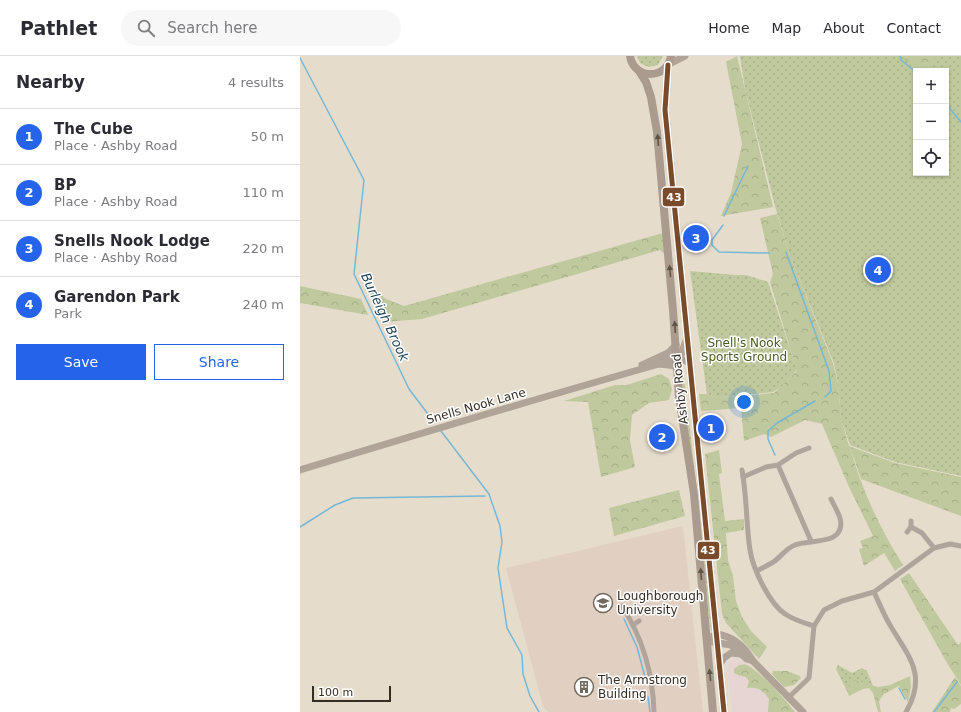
<!DOCTYPE html>
<html lang="en">
<head>
<meta charset="utf-8">
<style>
  :root { --surface:#fff; --page:#f7f7f7; --text:#2b2b33; --muted:#7c7c81; --line:#e1e1e2; --accent:#2563eb }
  body { margin:0; font-family:"DejaVu Sans",sans-serif; background:var(--page); color:var(--text) }
  .controls { position:absolute; right:12px; top:12px; display:grid; overflow:hidden; border-radius:0px; box-shadow:0 1px 3px #0004 }
  .controls button { width:36px; height:36px; display:grid; place-items:center; padding:0; border:0; border-bottom:1px solid var(--line); background:var(--surface); color:var(--text); font:20px sans-serif }
  .scale { position:absolute; left:12px; bottom:10px; width:79px; box-sizing:border-box; padding-left:4px; border:2px solid #342d22; border-top:0; font-size:11px; line-height:14px; white-space:nowrap; color:#342d22; -webkit-text-stroke:3px #fff; paint-order:stroke }
  .you { position:absolute; left:444px; top:346px; width:14px; height:14px; margin:-10px; border:3px solid #fff; border-radius:50%; background:#1a73e8; box-shadow:0 0 0 6px #1a73e833 }
  .badge { display:grid; place-items:center; width:26px; height:26px; border-radius:50%; background:var(--accent); color:#fff; font-size:13px; font-weight:700 }
  .pin { position:absolute; translate:-50% -50%; border:2px solid #fff; box-shadow:0 1px 4px #0006 }
  .list { margin:0; padding:0; list-style:none }
  h2 { display:flex; justify-content:space-between; align-items:center; height:52px; margin:0; padding:0 16px; font-size:17px }
  h2 small { font-size:13px; font-weight:400; color:var(--muted) }
  .list li { display:grid; grid-template-columns:26px 1fr auto; gap:12px; align-items:center; box-sizing:border-box; height:56px; padding:0 16px; border-top:1px solid var(--line) }
  .list b { display:block; font-size:15px; white-space:nowrap }
  .list p { margin:0; font-size:13px; white-space:nowrap; color:var(--muted) }
  .list em { font-size:13px; font-style:normal; color:var(--muted) }
  .actions { display:flex; gap:8px; padding:12px 16px }
  .actions a { flex:1; padding:9px 0; border:1px solid var(--accent); border-radius:0px; text-align:center; font-size:14px; color:var(--accent) }
  .actions .main { background:var(--accent); color:#fff }
  .icon { flex:none; width:22px; height:22px; fill:none; stroke:currentColor; stroke-width:2; stroke-linecap:round; stroke-linejoin:round }
  .map { position:relative; flex:none; width:661px; height:656px; overflow:hidden }
  header { display:flex; align-items:center; gap:24px; box-sizing:border-box; height:56px; padding:0 20px; background:var(--surface); border-bottom:1px solid var(--line) }
  header strong { font-size:19px }
  nav { display:flex; gap:22px; margin-inline-start:auto; font-size:14px }
  .search { width:280px; height:36px; background:var(--page); display:flex; align-items:center; gap:10px; box-sizing:border-box; padding:0 14px; border-radius:22px; color:var(--muted); font-size:15px }
  main { display:flex }
  aside { flex:1; background:var(--surface) }
  .map>svg:first-child { display:block }
  .commercial { fill:#e7d5d4 }
  .education { fill:#e1cfc2 }
  .grass { fill:url(#grass-dots); fill-rule:evenodd }
  .forest { fill:url(#forest-crowns) }
  .lines { fill:none; stroke-linecap:round; stroke-linejoin:round }
  .stream { stroke:#75b8d6; stroke-width:1.5 }
  .street { stroke:#b0a59c; stroke-width:5 }
  .secondary { stroke:#b0a397; stroke-width:7 }
  .primary { stroke:#aa9b8e; stroke-width:8 }
  .bus-1-casing { stroke:#fff; stroke-width:8 }
  .bus-1 { stroke:#7a4b2a; stroke-width:5 }
  .oneway { fill:#5d5448 }
  .labels { text-anchor:middle; dominant-baseline:central; stroke-width:3; stroke-linejoin:round; paint-order:stroke }
  .park-label { font-size:12px; fill:#485c20; stroke:#fff }
  .street-label { font-size:12px; fill:#342d22; stroke:#fff }
  .poi-label { font-size:12px; fill:#342d22; stroke:#fff; text-anchor:start }
  .water-label { font-size:13px; font-style:italic; fill:#1a445a; stroke:#fff }
  .line-badge { stroke:#fff; stroke-width:1.5 }
  .badge-label { font-size:11px; text-anchor:middle; font-weight:bold; fill:#fff }
</style>
</head>
<body>
<header>
<strong>Pathlet</strong>
<div class="search"><svg class="icon" aria-label="search" viewBox="0 0 24 24"><circle cx="10" cy="10" r="6"/><path d="M15 15l6 6"/></svg>Search here</div>
<nav><a>Home</a><a>Map</a><a>About</a><a>Contact</a></nav>
</header>
<main>
<aside>
<h2>Nearby<small>4 results</small></h2>
<ul class="list">
<li><span class="badge">1</span><div><b>The Cube</b><p>Place · Ashby Road</p></div><em>50 m</em></li>
<li><span class="badge">2</span><div><b>BP</b><p>Place · Ashby Road</p></div><em>110 m</em></li>
<li><span class="badge">3</span><div><b>Snells Nook Lodge</b><p>Place · Ashby Road</p></div><em>220 m</em></li>
<li><span class="badge">4</span><div><b>Garendon Park</b><p>Park</p></div><em>240 m</em></li>
</ul>
<div class="actions"><a class="main">Save</a><a>Share</a></div>
</aside>
<div class="map">
<svg width="661" height="656" viewBox="0 0 661 656">
  <defs>
    <pattern id="grass-dots" width="8" height="8" patternUnits="userSpaceOnUse"><rect width="8" height="8" fill="#bfc99d"/><path d="M2 2h.1M6 6h.1" fill="none" stroke="#a5ad87" stroke-width="1.8" stroke-linecap="round"/></pattern>
    <pattern id="forest-crowns" width="20" height="18" patternUnits="userSpaceOnUse"><rect width="20" height="18" fill="#bfc99d"/><path d="M2 6a3 3 0 1 1 6 0M12 15a3 3 0 1 1 6 0" fill="none" stroke="#a5ad87"/></pattern>
  </defs>
  <rect width="100%" height="100%" fill="#e6dccc"/>
  <path class="commercial" d="M435 601 444 605 492 656H432L427 608 429 605Z"/>
  <path class="education" d="M383 470 403 656H248L243 650 206 512Z"/>
  <g class="grass">
    <path d="M337 0H363L358 9 348 11 340 7Z"/>
    <path d="M440 0H661V420L595 406 550 389 541 363 538 327 534 307 490 200 475 150 445 33ZM616 15H646V117H616Z"/>
    <path d="M390 215 435 219H446L468 226 497 314 482 330 473 336 417 342 407 338Z"/>
    <path d="M384 321 413 573 411 576 381 323Z"/>
    <path d="M538 609 552 617 562 612 567 615 573 630 554 624 547 635 536 613Z"/>
  </g>
  <g class="forest">
    <path d="M437 0 473 151 421 160 431 137 442 88 426 6Z"/>
    <path d="M601 0H635L634 8 630 15H617Z"/>
    <path d="M477 158 490 200 533 307 538 328 541 363 549 390 595 407 661 421V460L561 423 550 391C561 432 580 473 603 509L595 515 584 497 564 510 559 493 563 492 560 485 573 480 549 431 522 368 505 364 471 381 464 378 444 385 441 352 401 355 399 338H407L417 342 474 337 497 315 470 226 473 218 460 162Z"/>
    <path d="M363 177 365 195 363 197 360 194 122 263 85 266 61 221 86 243 104 250Z"/>
    <path d="M0 230 61 243 68 259 0 247Z"/>
    <path d="M361 318 369 323 372 333 369 344 349 347 332 359 330 384 335 411 301 421 288 346 264 345 315 329H327Z"/>
    <path d="M419 394 422 417 419 418 425 465 444 463V474L426 477 428 504 433 520 436 545 442 561 451 575 467 591 459 603 426 567 422 558 405 398Z"/>
    <path d="M379 434 385 460 314 480 309 452Z"/>
    <path d="M609 517 658 589 661 586V629L647 607 600 523Z"/>
    <path d="M439 609C442 609 444 608 446 609 457 612 488 646 495 656H468L469 643C463 634 458 631 447 632L449 625 446 621 438 619 434 617V613Z"/>
    <path d="M473 615H487L500 620 501 622 494 629 484 631 472 618Z"/>
    <path d="M610 620 611 631 608 646 599 630 584 638 579 645 581 656H578L573 637 569 632 563 633 549 640 547 635 554 624 578 631 590 629Z"/>
    <path d="M655 621 661 630V648L654 653 651 652 650 656H632Z"/>
  </g>
  <g class="lines">
    <g class="stream">
      <path d="M600 0 601 4 616 16"/>
      <path d="M0 2 64 124 54 218 109 333 134 366"/>
      <path d="M646 48 661 66"/>
      <path d="M424 160 448 110"/>
      <path d="M423 169 412 184V189L419 196 469 197"/>
      <path d="M486 196 529 315 531 335 525 341"/>
      <path d="M141 375 189 438 200 470 202 486 198 512 207 572 222 599 223 618 230 640 239 656"/>
      <path d="M475 399 468 383V375L477 367 515 345"/>
      <path d="M0 471 35 449 53 442 185 440"/>
      <path d="M324 563 337 591 345 621"/>
      <path d="M599 632 605 643"/>
      <path d="M348 641 350 656"/>
      <path d="M634 656 657 626"/>
    </g>
    <g class="street">
      <path d="M478 409 511 485"/>
      <path d="M442 414C447 441 446 468 450 494 453 513 469 547 485 558 494 564 504 567 514 570"/>
      <path d="M443 421 466 411 478 409 496 397 509 392"/>
      <path d="M611 471 622 477 634 492"/>
      <path d="M607 476 611 471V465"/>
      <path d="M457 515C463 511 470 509 476 504 482 499 487 492 495 489 509 483 547 490 540 462 538 456 534 449 531 443"/>
      <path d="M574 536C579 547 584 559 590 569 608 600 628 618 606 656"/>
      <path d="M322 550C342 581 353 618 354 656"/>
      <path d="M333 569 339 565"/>
      <path d="M489 641 509 622 514 570 524 554 542 545 574 536 634 492 650 488 661 490"/>
    </g>
    <g class="secondary">
      <path d="M369 8 385 0"/>
      <path d="M359 308 377 310 387 282"/>
      <path d="M342 309 368 297 376 289"/>
      <path d="M0 414C119 378 239 342 359 308 369 302 379 301 390 307"/>
      <path d="M407 584 416 578C433 580 445 591 453 605L503 656"/>
      <path d="M412 586 431 589 447 603 453 605"/>
      <path d="M419 609 424 602 431 597 441 598"/>
    </g>
    <g class="primary">
      <path d="M330 0C334 24 367 24 371 0"/>
      <path d="M368 9 365 54 424 656"/>
      <path d="M339 15 346 26 351 41 357 76 373 254 379 341 394 438 413 656"/>
    </g>
    <g class="bus-1-casing">
      <path id="bus-1" d="M368 9 365 54 424 656"/>
    </g>
    <use href="#bus-1" class="bus-1"/>
  </g>
  <defs><path id="oneway-solid" d="M-6-.8H1V-3.2L6.5 0L1 3.2V.8H-6Z"/></defs>
  <g class="oneway">
    <use href="#oneway-solid" transform="translate(358 84) rotate(-95)"/>
    <use href="#oneway-solid" transform="translate(370 215) rotate(-95)"/>
    <use href="#oneway-solid" transform="translate(375 271) rotate(-94)"/>
    <use href="#oneway-solid" transform="translate(401 518) rotate(-94)"/>
    <use href="#oneway-solid" transform="translate(410 619) rotate(-96)"/>
  </g>
  <defs>
    <g id="university-ring" transform="scale(1)"><circle r="9.5" fill="#fff" stroke="#726a5e" stroke-width="1.5"/><path d="M0-5L7-2L0 1L-7-2ZM-4 1L0 2.5L4 1V4Q0 6-4 4Z" fill="#726a5e"/></g>
    <g id="building-ring" transform="scale(1)"><circle r="9.5" fill="#fff" stroke="#726a5e" stroke-width="1.5"/><path d="M-4-6H4V6H1V3H-1V6H-4ZM-2.5-4.3h1.7v1.8h-1.7ZM.8-4.3h1.7v1.8H.8ZM-2.5-1h1.7V.8h-1.7ZM.8-1h1.7V.8H.8Z" fill="#726a5e"/></g>
  </defs>
  <g fill-rule="evenodd">
    <use href="#university-ring" x="303" y="547"/>
    <use href="#building-ring" x="284" y="631"/>
  </g>
  <g class="labels">
    <g class="park-label">
      <text x="444" y="287">Snell's Nook<tspan x="444" dy="14">Sports Ground</tspan></text>
    </g>
    <g class="street-label">
      <text transform="translate(380 333) rotate(-96)">Ashby Road</text>
      <text transform="translate(176 350) rotate(-16)">Snells Nook Lane</text>
    </g>
    <g class="poi-label">
      <text x="317" y="540">Loughborough<tspan x="317" dy="14">University</tspan></text>
      <text x="298" y="624">The Armstrong<tspan x="298" dy="14">Building</tspan></text>
    </g>
    <g class="water-label">
      <text transform="translate(85 261) rotate(65)">Burleigh Brook</text>
    </g>
  </g>
  <g class="line-badge">
    <rect x="362" y="131" width="23" height="20" rx="4" fill="#7a4b2a"/>
    <rect x="397" y="485" width="23" height="19" rx="4" fill="#7a4b2a"/>
  </g>
  <g class="badge-label">
    <text x="374" y="145">43</text>
    <text x="408" y="498">43</text>
  </g>
</svg>
<div class="controls">
<button>+</button>
<button>−</button>
<button><svg class="icon" aria-label="locate" viewBox="0 0 24 24"><circle cx="12" cy="12" r="6"/><path d="M12 2v4M12 18v4M2 12h4M18 12h4"/></svg></button>
</div>
<div class="scale">100 m</div>
<div class="you"></div>
<div class="pin badge" style="left:411px;top:372px">1</div>
<div class="pin badge" style="left:362px;top:381px">2</div>
<div class="pin badge" style="left:396px;top:182px">3</div>
<div class="pin badge" style="left:578px;top:214px">4</div>
</div>
</main>
</body>
</html>
